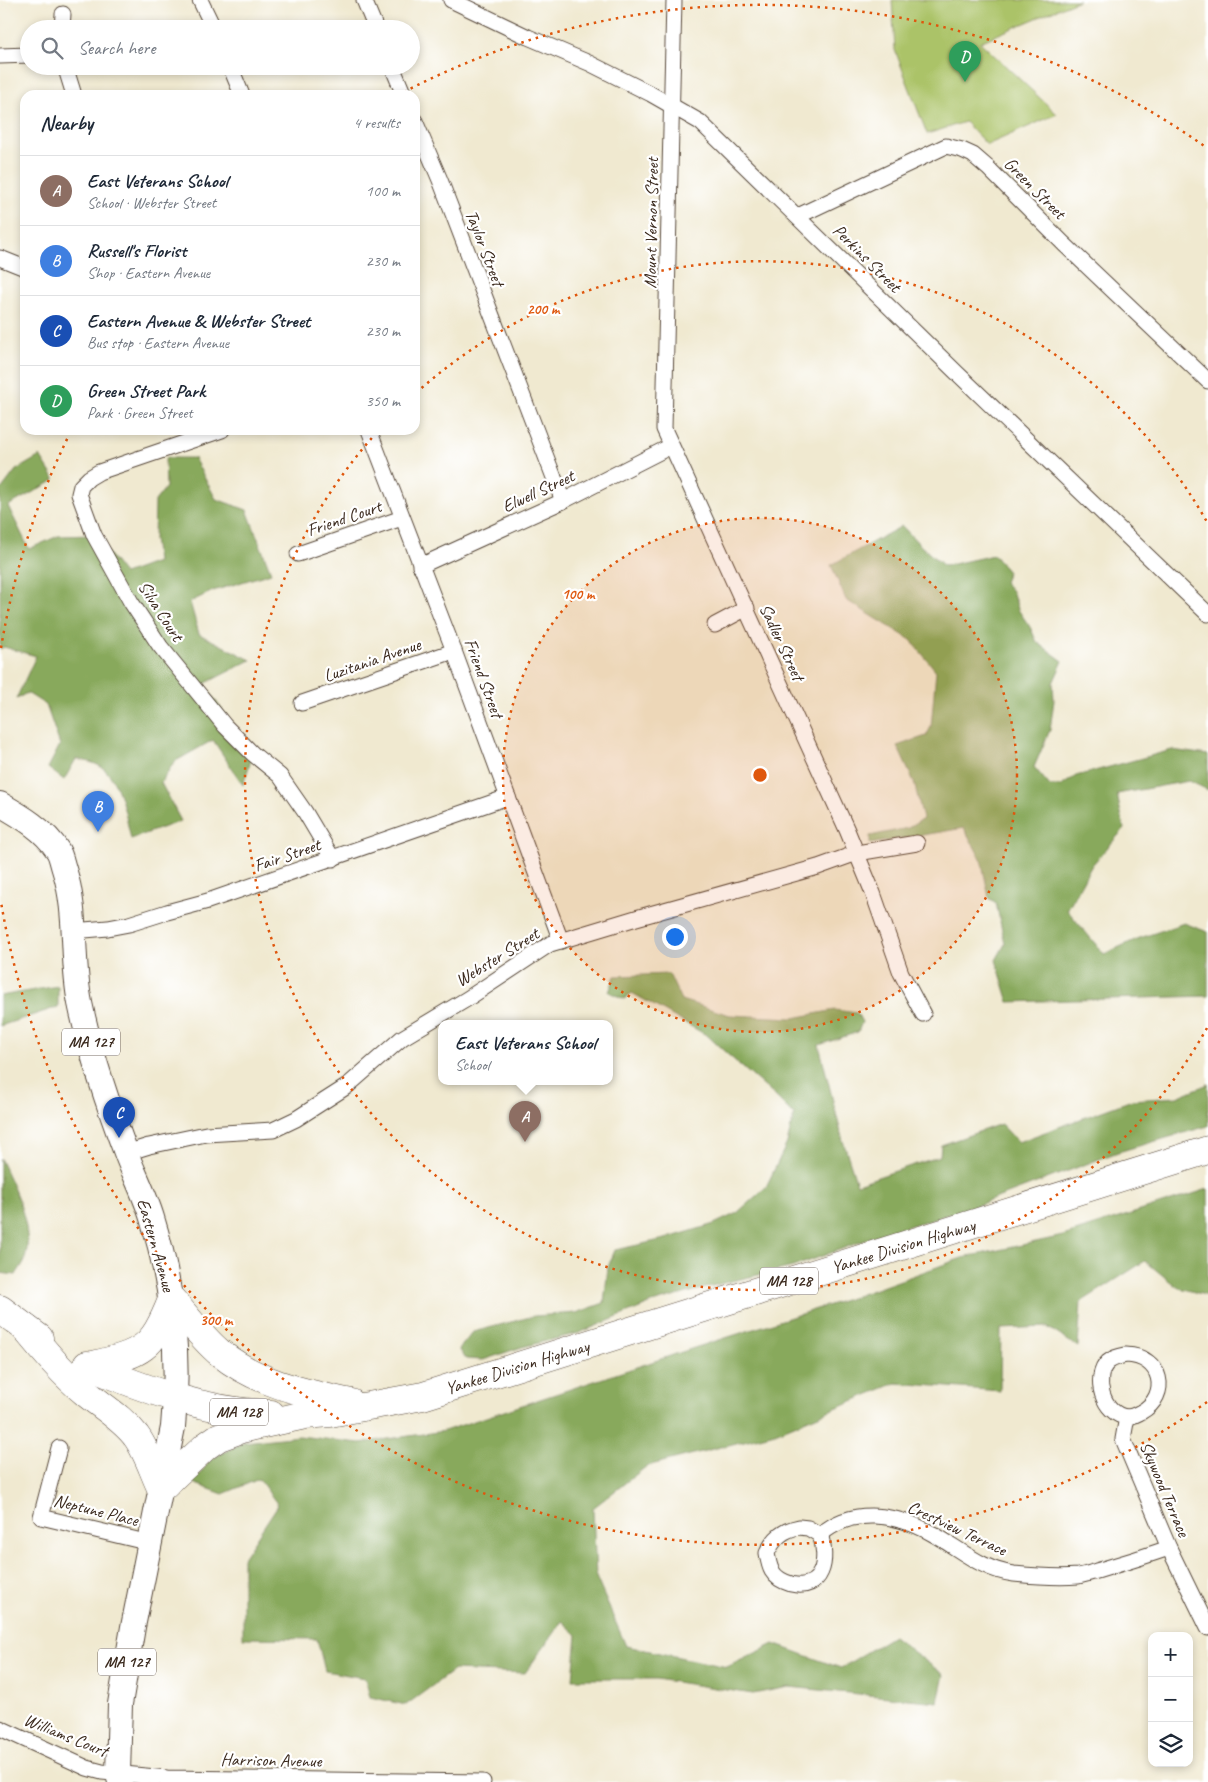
<!DOCTYPE html>
<html lang="en">
<head>
<meta charset="utf-8">
<style>
  :root { --surface:#fff; --page:#f2f2f3; --text:#1f2937; --muted:#747a83; --line:#e0e1e3; --accent:#0f766e }
  body { margin:0; font-family:Caveat,sans-serif; background:var(--page); color:var(--text) }
  .controls { position:absolute; right:15px; bottom:15px; display:grid; overflow:hidden; border-radius:10px; box-shadow:0 2px 8px #0003 }
  .controls button { width:45px; height:45px; display:grid; place-items:center; padding:0; border:0; border-bottom:1px solid var(--line); background:var(--surface); color:var(--text); font:25px sans-serif }
  .you { position:absolute; left:674px; top:936px; width:18px; height:18px; margin:-12px; border:4px solid #fff; border-radius:50%; background:#1a73e8; box-shadow:0 0 0 8px #1a73e833 }
  .badge { display:grid; place-items:center; width:32px; height:32px; border-radius:50%; background:var(--accent); color:#fff; font-size:16px; font-weight:700 }
  .pin { position:absolute; translate:-50% -41px; filter:drop-shadow(0 1px 2px #0008) }
  .pin::after { content:''; position:absolute; top:26px; width:18px; height:15px; background:inherit; clip-path:polygon(0 0,100% 0,50% 100%) }
  .popup { position:absolute; left:438px; top:1020px; width:175px; height:65px; box-sizing:border-box; display:grid; place-content:center; border-radius:10px; background:var(--surface); filter:drop-shadow(0 1px 4px #0005); font-size:16px; white-space:nowrap; color:var(--muted) }
  .popup b { font-size:19px; color:var(--text) }
  .popup::after { content:''; position:absolute; left:50%; top:100%; margin-left:-10px; border:10px solid transparent; border-top-color:var(--surface) }
  .list { margin:0; padding:0; list-style:none }
  h2 { display:flex; justify-content:space-between; align-items:center; height:65px; margin:0; padding:0 20px; font-size:21px }
  h2 small { font-size:16px; font-weight:400; color:var(--muted) }
  .list li { display:grid; grid-template-columns:32px 1fr auto; gap:15px; align-items:center; box-sizing:border-box; height:70px; padding:0 20px; border-top:1px solid var(--line) }
  .list b { display:block; font-size:19px; white-space:nowrap }
  .list p { margin:0; font-size:16px; white-space:nowrap; color:var(--muted) }
  .list em { font-size:16px; font-style:normal; color:var(--muted) }
  .icon { flex:none; width:28px; height:28px; fill:none; stroke:currentColor; stroke-width:2; stroke-linecap:round; stroke-linejoin:round }
  .map { position:relative; flex:none; width:1208px; height:1782px; overflow:hidden }
  .search { position:absolute; background:var(--surface); box-shadow:0 2px 8px #0003; left:20px; top:20px; width:400px; height:55px; display:flex; align-items:center; gap:12px; box-sizing:border-box; padding:0 18px; border-radius:28px; color:var(--muted); font-size:19px }
  .panel { position:absolute; background:var(--surface); box-shadow:0 2px 8px #0003; left:20px; top:90px; width:400px; height:345px; border-radius:15px }
  .map>svg:first-child { display:block }
  .green { fill:#abc368; stroke:#737643 }
  .forest { fill:#88a95c; stroke:#626a3d }
  .lines { fill:none; stroke-linecap:round; stroke-linejoin:round }
  .street-casing { stroke:#564739; stroke-width:17 }
  .primary-casing { stroke:#564739; stroke-width:26 }
  .highway-casing { stroke:#564739; stroke-width:29 }
  .street { stroke:#fff; stroke-width:15 }
  .primary { stroke:#fff; stroke-width:24 }
  .highway { stroke:#fff; stroke-width:28 }
  .ring { fill:none; stroke:#df570d; stroke-width:2.5; stroke-dasharray:2.5 5 }
  .labels { text-anchor:middle; dominant-baseline:central; stroke-width:4.5; stroke-linejoin:round; paint-order:stroke }
  .shield { fill:#fff; stroke:#766a62; stroke-width:1 }
  .shield-label { font-size:16px; font-weight:bold; fill:#3b2a1e }
  .street-label { font-size:18px; fill:#3b2a1e; stroke:#fff }
  .centre { fill:#df570d; stroke:#fff; stroke-width:2.5 }
  .ring-label { font-size:15px; text-anchor:middle; font-weight:bold; fill:#df570d; stroke:#fff; stroke-width:4.5; stroke-linejoin:round; paint-order:stroke }
</style>
</head>
<body>
<div class="map">
<svg width="1208" height="1782" viewBox="0 0 1208 1782">
  <rect width="100%" height="100%" fill="#fff"/>
  <filter id="ink" filterUnits="userSpaceOnUse"><feTurbulence type="fractalNoise" baseFrequency=".02" numOctaves="2"/><feDisplacementMap in="SourceGraphic" scale="10" xChannelSelector="R" yChannelSelector="G"/><feConvolveMatrix kernelMatrix="1 2 1 2 8 2 1 2 1" color-interpolation-filters="sRGB"/></filter>
  <filter id="wash" filterUnits="userSpaceOnUse"><feTurbulence type="fractalNoise" baseFrequency=".0096" numOctaves="4" result="noise"/><feDisplacementMap in="SourceGraphic" scale="20" xChannelSelector="R" yChannelSelector="G"/><feGaussianBlur stdDeviation="1.12" result="paint"/><feColorMatrix in="noise" values="0 0 0 0 0 0 0 0 0 0 0 0 0 0 0 0 0 1.4 0 .05"/><feComposite in="paint" operator="in"/></filter>
  <g filter="url(#wash)">
    <rect width="100%" height="100%" fill="#f0e9d0"/>
    <path class="green" d="M892 0H1079L980 42 1057 114 987 145 965 122 927 134 895 50Z"/>
    <g class="forest">
      <path d="M40 456 55 480 8 506 29 549 58 536 94 535 124 574 157 562 154 539 155 501 166 487 165 458H194L216 499 247 510 271 573 213 591 190 602 199 634 251 660 204 684 253 754 243 785 213 740 174 762 161 783 181 821 131 839C126 818 121 785 105 770 98 763 86 761 76 759L64 780 48 768 60 745 46 705 27 693 16 699 36 656 4 647 0 649V491L16 470Z"/>
      <path d="M902 526 922 547 944 566 994 555 1008 572 1004 582 1012 591 1019 611 1030 627 1037 642 1063 661 1053 683 1054 700 1050 730 1034 767 1050 786H1061L1076 776 1172 750 1208 755V790L1189 781 1117 794 1124 829 1092 865 1067 910 1104 954 1137 939 1184 923 1208 932V996L1009 1002 996 960 1005 944 996 903 989 898 981 859 964 828 870 844V836L908 828 923 819 914 782 897 746 926 736 931 727 936 671 911 640 846 600 831 565Z"/>
      <path d="M669 974 681 1000 730 1015 793 1018 835 1010 857 1013 862 1022 858 1032 819 1045 843 1141 857 1184 940 1156 941 1145 1001 1124 1018 1142 1132 1100 1177 1097 1208 1084V1126L1118 1152 973 1207 882 1234 793 1267 719 1284 652 1303 579 1333 522 1347 483 1360 466 1359 459 1349 473 1332 534 1316 576 1313 604 1303 608 1267 615 1250 665 1239 714 1224 737 1213 766 1187 787 1143 794 1115 775 1096 725 1052 708 1036 632 993 624 999 609 992 615 976Z"/>
      <path d="M58 986V1007L0 1026V996Z"/>
      <path d="M0 1158C13 1188 36 1228 24 1262 22 1266 18 1271 16 1275L0 1273Z"/>
      <path d="M1208 1189V1296L1177 1287 1145 1261 1081 1302 1078 1347 1047 1327 1001 1329 1000 1391 896 1383 775 1433 647 1466 593 1508 596 1577 626 1646 727 1667 774 1644 841 1668 893 1636 944 1675 938 1702 789 1687 753 1694 656 1679H573L577 1635 562 1621 525 1673 454 1670 406 1705 370 1697 365 1678 325 1671 317 1639 243 1638V1558L278 1505 259 1479 223 1494 193 1483 211 1459 244 1442 299 1436 360 1443 444 1431 697 1347 848 1299 962 1258 1063 1236Z"/>
    </g>
  </g>
  <g filter="url(#ink)">
    <g class="lines">
      <g class="street-casing">
        <g id="street">
          <path d="M200 0 214 29"/>
          <path d="M364 0 376 29"/>
          <path d="M451 0 528 37 589 63 651 94 700 122 957 373 1208 614"/>
          <path d="M674 0 664 429 847 830 873 893 901 973 923 1014"/>
          <path d="M62 29 63 14"/>
          <path d="M0 56 29 55"/>
          <path d="M65 66 74 95"/>
          <path d="M230 66 242 95"/>
          <path d="M392 66 404 95"/>
          <path d="M415 121 440 180 563 501"/>
          <path d="M798 216 946 146 962 150 973 155 988 168 1064 244 1208 381"/>
          <path d="M0 258 25 268"/>
          <path d="M222 430 99 472 89 478 81 486 79 494 94 535 131 602 160 646 225 726 253 754 280 776 305 812 333 859"/>
          <path d="M369 430 454 651 561 941"/>
          <path d="M298 554 402 518"/>
          <path d="M420 566 563 501 671 446"/>
          <path d="M715 625 747 608"/>
          <path d="M302 703 454 651"/>
          <path d="M73 931 108 928 129 924 167 912 208 901 508 797"/>
          <path d="M126 1153 149 1146 206 1134 273 1130 296 1119 346 1087 402 1038 467 999 550 944 636 918 818 867 857 853 917 843"/>
          <path d="M1126 1355C1162 1356 1171 1395 1141 1412 1137 1414 1132 1417 1127 1417 1103 1415 1092 1377 1108 1362 1113 1358 1120 1356 1126 1355Z"/>
          <path d="M1127 1417 1123 1439 1169 1548 1208 1628"/>
          <path d="M59 1448 41 1517 150 1543"/>
          <path d="M799 1527 808 1528 820 1535C829 1559 823 1592 791 1584 784 1582 776 1578 772 1571 769 1566 768 1559 767 1553 774 1538 783 1530 799 1527Z"/>
          <path d="M820 1535C853 1506 897 1514 933 1534 960 1549 982 1570 1014 1574 1034 1576 1058 1578 1078 1576 1086 1575 1093 1572 1100 1570 1124 1563 1146 1556 1169 1548"/>
          <path d="M0 1728 87 1768 102 1772 167 1778 483 1782"/>
        </g>
      </g>
      <g class="primary-casing">
        <path id="primary" d="M0 804C21 816 45 830 58 851 61 856 62 863 64 869 78 912 71 959 80 1003 91 1056 109 1108 128 1158 136 1178 146 1198 152 1218 173 1286 180 1356 173 1427L133 1627 120 1704 118 1774 120 1782"/>
      </g>
      <g class="highway-casing">
        <g id="highway">
          <path d="M0 1309 39 1338"/>
          <path d="M25 1328C44 1351 63 1374 86 1393 103 1407 122 1418 136 1436 147 1451 153 1471 161 1488L206 1446 219 1437 241 1429 305 1415 330 1413 423 1396 1208 1150"/>
          <path d="M87 1365C146 1390 207 1412 271 1414"/>
          <path d="M89 1366C142 1353 151 1352 172 1300 187 1317 202 1338 220 1353 258 1384 306 1393 351 1403"/>
        </g>
      </g>
      <use href="#street" class="street"/>
      <use href="#primary" class="primary"/>
      <use href="#highway" class="highway"/>
    </g>
  </g>
  <circle cx="760" cy="775" r="257" fill="#df570d" fill-opacity=".12"/>
  <g class="ring">
    <circle cx="760" cy="775" r="257"/>
    <path d="M1207 1028A514 514 0 1 1 378 431M416 393A514 514 0 0 1 1207 522"/>
    <path d="M1207 1402A770 770 0 0 1 1 902M1 648A770 770 0 0 1 71 431M404 92A770 770 0 0 1 1207 148"/>
  </g>
  <g class="labels">
    <g class="shield">
      <rect x="62" y="1028.5" width="58" height="27" rx="4"/>
      <rect x="760" y="1267.5" width="58" height="27" rx="4"/>
      <rect x="210" y="1398.5" width="58" height="27" rx="4"/>
      <rect x="98" y="1648.5" width="58" height="27" rx="4"/>
    </g>
    <g class="shield-label">
      <text x="91" y="1042">MA 127</text>
      <text x="789" y="1281">MA 128</text>
      <text x="239" y="1412">MA 128</text>
      <text x="127" y="1662">MA 127</text>
    </g>
    <g class="street-label">
      <text transform="translate(1035 188) rotate(45)">Green Street</text>
      <text transform="translate(651 223) rotate(-89)">Mount Vernon Street</text>
      <text transform="translate(485 248) rotate(69)">Taylor Street</text>
      <text transform="translate(867 258) rotate(45)">Perkins Street</text>
      <text transform="translate(538 491) rotate(-25)">Elwell Street</text>
      <text transform="translate(344 518) rotate(-19)">Friend Court</text>
      <text transform="translate(161 611) rotate(57)">Silva Court</text>
      <text transform="translate(782 642) rotate(65)">Sadler Street</text>
      <text transform="translate(372 660) rotate(-19)">Luzitania Avenue</text>
      <text transform="translate(484 678) rotate(70)">Friend Street</text>
      <text transform="translate(287 855) rotate(-19)">Fair Street</text>
      <text transform="translate(497 957) rotate(-32)">Webster Street</text>
      <text transform="translate(156 1245) rotate(74)">Eastern Avenue</text>
      <text transform="translate(903 1246) rotate(-17)">Yankee Division Highway</text>
      <text transform="translate(517 1367) rotate(-17)">Yankee Division Highway</text>
      <text transform="translate(1165 1489) rotate(67)">Skywood Terrace</text>
      <text transform="translate(96 1510) rotate(14)">Neptune Place</text>
      <text transform="translate(957 1528) rotate(25)">Crestview Terrace</text>
      <text transform="translate(66 1735) rotate(22)">Williams Court</text>
      <text transform="translate(271 1760) rotate(1)">Harrison Avenue</text>
    </g>
  </g>
  <circle cx="760" cy="775" r="8" class="centre"/>
  <g class="ring-label">
    <text x="543" y="314">200 m</text>
    <text x="578" y="599">100 m</text>
    <text x="216" y="1325">300 m</text>
  </g>
</svg>
<div class="controls">
<button>+</button>
<button>−</button>
<button><svg class="icon" aria-label="layers" viewBox="0 0 24 24"><path d="M12 4l9 5-9 5-9-5zM3 14l9 5 9-5"/></svg></button>
</div>
<div class="you"></div>
<div class="pin badge" style="left:525px;top:1142px;background:#8d6e63">A</div>
<div class="popup"><b>East Veterans School</b>School</div>
<div class="pin badge" style="left:98px;top:832px;background:#3f7fe0">B</div>
<div class="pin badge" style="left:119px;top:1138px;background:#1a4fb4">C</div>
<div class="pin badge" style="left:965px;top:82px;background:#2e9e5b">D</div>
<div class="search"><svg class="icon" aria-label="search" viewBox="0 0 24 24"><circle cx="10" cy="10" r="6"/><path d="M15 15l6 6"/></svg>Search here</div>
<section class="panel">
<h2>Nearby<small>4 results</small></h2>
<ul class="list">
<li><span class="badge" style="background:#8d6e63">A</span><div><b>East Veterans School</b><p>School · Webster Street</p></div><em>100 m</em></li>
<li><span class="badge" style="background:#3f7fe0">B</span><div><b>Russell's Florist</b><p>Shop · Eastern Avenue</p></div><em>230 m</em></li>
<li><span class="badge" style="background:#1a4fb4">C</span><div><b>Eastern Avenue &amp; Webster Street</b><p>Bus stop · Eastern Avenue</p></div><em>230 m</em></li>
<li><span class="badge" style="background:#2e9e5b">D</span><div><b>Green Street Park</b><p>Park · Green Street</p></div><em>350 m</em></li>
</ul>
</section>
</div>
</body>
</html>
